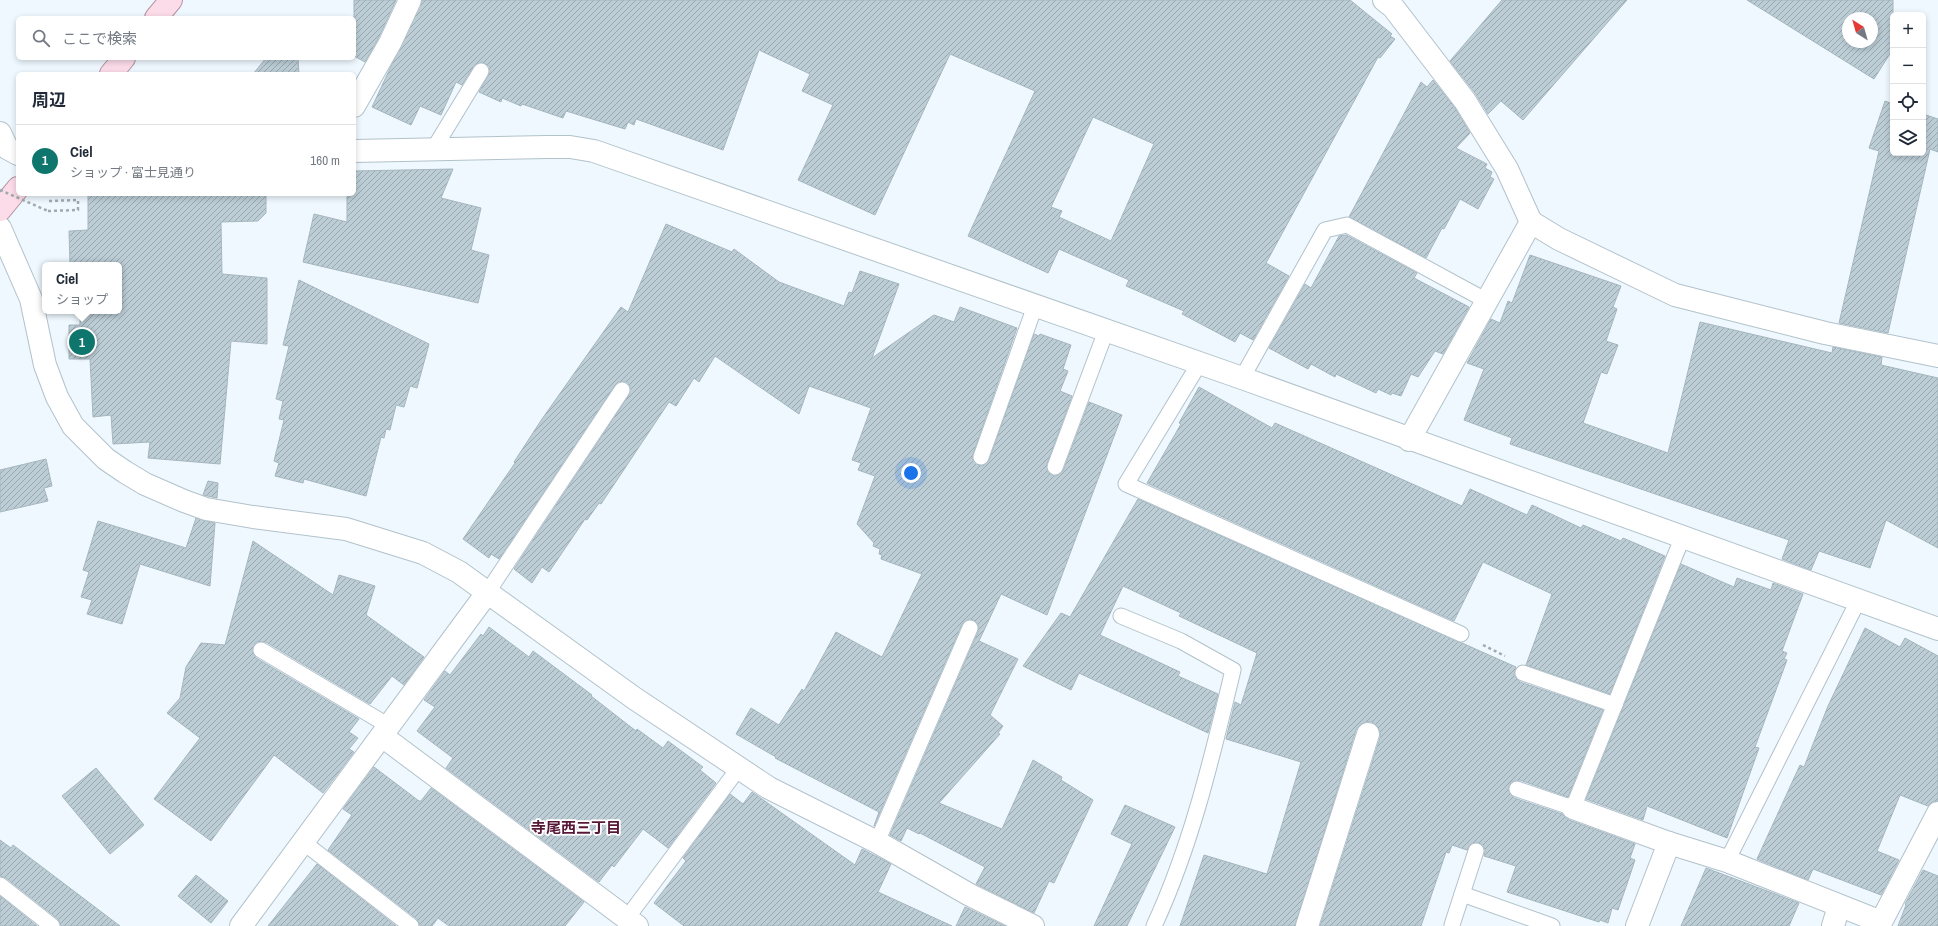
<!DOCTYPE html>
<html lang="ja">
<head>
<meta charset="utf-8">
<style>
  :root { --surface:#fff; --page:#f2f2f3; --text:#1f2937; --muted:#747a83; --line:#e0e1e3; --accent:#0f766e }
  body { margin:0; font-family:"Archivo Narrow","Noto Sans JP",sans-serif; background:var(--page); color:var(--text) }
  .controls { position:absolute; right:12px; top:12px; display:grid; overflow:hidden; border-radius:6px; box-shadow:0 2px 6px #0003 }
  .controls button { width:36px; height:36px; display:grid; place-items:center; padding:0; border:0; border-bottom:1px solid var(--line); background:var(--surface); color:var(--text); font:20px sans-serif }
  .compass { position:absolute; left:1842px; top:12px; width:36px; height:36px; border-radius:50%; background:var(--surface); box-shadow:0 2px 6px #0003; rotate:323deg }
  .you { position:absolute; left:911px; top:473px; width:14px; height:14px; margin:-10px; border:3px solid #fff; border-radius:50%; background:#1a73e8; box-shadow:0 0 0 6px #1a73e833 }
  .badge { display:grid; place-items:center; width:26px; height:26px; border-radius:50%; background:var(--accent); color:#fff; font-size:13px; font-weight:700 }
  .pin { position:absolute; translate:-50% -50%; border:2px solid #fff; box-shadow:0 1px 4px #0006 }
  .popup { position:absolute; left:42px; top:262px; width:80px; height:52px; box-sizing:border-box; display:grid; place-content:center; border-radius:6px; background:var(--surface); filter:drop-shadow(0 1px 3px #0005); font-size:13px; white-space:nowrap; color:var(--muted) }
  .popup b { font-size:15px; color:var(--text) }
  .popup::after { content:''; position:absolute; left:50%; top:100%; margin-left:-8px; border:8px solid transparent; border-top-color:var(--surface) }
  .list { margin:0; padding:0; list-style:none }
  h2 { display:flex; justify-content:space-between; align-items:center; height:52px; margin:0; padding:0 16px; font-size:17px }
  h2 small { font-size:13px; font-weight:400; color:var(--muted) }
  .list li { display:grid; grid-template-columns:26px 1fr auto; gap:12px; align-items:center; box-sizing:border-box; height:72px; padding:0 16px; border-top:1px solid var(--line) }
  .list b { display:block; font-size:15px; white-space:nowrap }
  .list p { margin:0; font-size:13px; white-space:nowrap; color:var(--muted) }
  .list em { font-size:13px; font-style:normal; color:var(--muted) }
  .icon { flex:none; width:22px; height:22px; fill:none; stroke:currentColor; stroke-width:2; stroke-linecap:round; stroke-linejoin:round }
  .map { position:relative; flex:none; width:1938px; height:926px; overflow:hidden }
  .search { position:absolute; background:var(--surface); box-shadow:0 2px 6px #0003; left:16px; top:16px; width:340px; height:44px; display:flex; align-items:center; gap:10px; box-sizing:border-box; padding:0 14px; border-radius:6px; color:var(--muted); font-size:15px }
  .panel { position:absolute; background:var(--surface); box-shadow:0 2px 6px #0003; left:16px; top:72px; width:340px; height:124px; border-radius:6px }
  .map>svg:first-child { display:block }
  .building { fill:url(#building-hatch); stroke:#a6b6bf; fill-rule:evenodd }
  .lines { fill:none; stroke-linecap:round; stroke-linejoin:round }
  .service-casing { stroke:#b2c2cb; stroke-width:17 }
  .minor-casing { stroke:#b2c2cb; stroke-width:24 }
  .tertiary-casing { stroke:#b2c2cb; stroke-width:24 }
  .primary-casing { stroke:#b393a2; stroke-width:24 }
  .path { stroke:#a1aaaf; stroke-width:2.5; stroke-dasharray:3 3; stroke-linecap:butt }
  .service { stroke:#fff; stroke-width:15 }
  .minor { stroke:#fff; stroke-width:22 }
  .tertiary { stroke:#fff; stroke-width:22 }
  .primary { stroke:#fbdce8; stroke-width:22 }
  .path-bridge { stroke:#a1aaaf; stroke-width:2.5; stroke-dasharray:3 3; stroke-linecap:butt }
  .labels { text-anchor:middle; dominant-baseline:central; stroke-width:3.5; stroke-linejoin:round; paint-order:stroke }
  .neighbourhood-label { font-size:15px; font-weight:bold; fill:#571737; stroke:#fff }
</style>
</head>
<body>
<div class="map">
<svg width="1938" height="926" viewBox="0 0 1938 926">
  <defs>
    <pattern id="building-hatch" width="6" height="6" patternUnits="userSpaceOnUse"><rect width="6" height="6" fill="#bccdd6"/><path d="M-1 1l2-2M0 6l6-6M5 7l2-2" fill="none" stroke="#99a7af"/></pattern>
  </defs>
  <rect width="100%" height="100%" fill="#eef8fe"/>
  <g class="building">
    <path d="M354 0H396L379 37 365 62 354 56Z"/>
    <path d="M422 0H1350L1392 34 1390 36 1395 39 1380 58 1378 57 1266 263 1289 276 1253 340 1240 333 1235 342 1182 314 1184 311 1126 286 1129 280 1059 249 1048 273 968 236 1035 91 950 54 875 215 798 180 833 105 802 91 810 74 759 50 723 150 636 119 634 125 628 122 625 129 566 111 563 118 522 104 521 106 502 98 501 102 479 92 490 72 489 66 482 62 474 66 462 85 456 82 441 115 420 106 411 125 372 107ZM1093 117 1154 144 1111 241 1059 217 1062 211 1051 207Z"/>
    <path d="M1502 0H1627L1523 120 1501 101 1488 114 1475 93 1450 61Z"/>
    <path d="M1747 0H1893V49L1874 79ZM1848 18H1872V42H1848Z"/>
    <path d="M266 58H298L299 74H253Z"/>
    <path d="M1433 80 1455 108 1470 133 1456 148 1487 164 1485 168 1492 172 1490 177 1494 179 1478 209 1460 199 1444 229 1442 228 1426 258 1349 217 1421 82 1427 87Z"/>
    <path d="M1885 101 1893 104V153H1923V114L1938 119V152L1930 149 1888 333 1839 323 1879 151 1869 148Z"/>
    <path d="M453 169 441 198 481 208 471 250 489 255 478 303 303 262 314 214 347 222V194H354V171Z"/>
    <path d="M88 194H266V213L258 221 221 222 222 274 267 278V344L231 341 220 464 148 458 150 442 113 444 111 415 93 417 90 359H69V325H80V311H119V265L70 264 69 231 88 230Z"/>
    <path d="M666 224 732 252 734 249 779 282 844 306 849 292 852 293 860 271 899 284 872 358 934 315 954 322 960 307 1017 328 973 454 972 459 978 465 983 466 989 460 1034 334 1039 336 1040 334 1071 345 1063 369 1068 371 1060 391 1072 396 1047 464 1048 473 1056 476 1063 471 1089 402 1122 415 1047 615 1001 594 979 641 1018 659 990 715 1003 726 998 733 1000 734 939 803 1002 829 1033 760 1062 777 1061 780 1093 800 1054 883 1049 881 1034 913 976 884 985 867 920 833 919 834 907 828 901 841 890 835 978 632 979 627 974 620 969 619 962 624 874 826 879 812 775 758 776 757 736 734 751 708 779 725 802 689 804 691 836 632 882 657 922 574 881 559 882 555 879 554 880 549 873 546 874 543 857 524 875 476 858 470 861 463 852 460 871 408 809 386 799 414 715 356 699 382 694 378 676 406 669 402 601 504 599 503 587 520 585 519 549 572 542 567 532 583 514 569 629 395 630 386 627 382H618L615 385 499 559 491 554 489 558 463 539 515 463 514 462 542 419 621 307 628 312Z"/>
    <path d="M1346 235 1417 273 1414 278 1469 307 1443 354 1435 351 1418 377 1411 374 1401 396 1392 393 1391 395 1378 389 1376 393 1336 374 1335 377 1311 364 1308 369 1269 348 1305 284 1311 288 1339 236Z"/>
    <path d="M1530 255 1621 286 1613 307 1617 309 1606 341 1618 345 1607 374 1601 372 1583 423 1668 453 1700 322 1832 353 1833 347 1882 357 1881 365 1938 378V548L1886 520 1870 568 1819 551 1811 570 1782 559 1789 540 1510 444 1512 438 1464 420 1484 369 1467 363 1491 319 1500 323 1508 301 1512 303Z"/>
    <path d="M299 280 429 344 417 388 410 386 404 407 396 405 390 430 386 429 384 438 381 437 366 496 304 479 303 483 275 476 279 463 274 461 284 420 279 419 283 401 276 399 289 346 283 345Z"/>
    <path d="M1199 387 1272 428 1275 423 1462 506 1470 489 1527 515 1532 505 1581 528 1583 525 1621 541 1623 538 1665 556 1610 694 1526 665 1552 594 1483 562 1454 621 1147 483 1181 424 1179 423Z"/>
    <path d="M46 459 52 486 44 488 48 501 0 512V470Z"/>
    <path d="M208 481 218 483 217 498 203 495Z"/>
    <path d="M1138 499 1516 667 1514 675 1520 682 1603 710 1568 797 1520 780 1511 782 1508 790 1514 798 1562 814 1569 820 1635 844 1630 858 1635 860 1627 884 1618 910 1612 908 1608 923 1600 920 1599 922 1507 892 1516 866 1484 856 1485 850 1483 845 1475 842 1470 845 1467 850 1452 845 1449 853 1446 852 1421 926H1320L1380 738V732L1377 726 1372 722H1366L1360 725 1356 730 1295 926H1180L1204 855 1267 874 1301 762 1226 739 1235 702 1241 705 1257 653 1179 616 1181 613 1123 586 1100 635 1180 672 1178 676 1218 694 1208 733 1079 673 1071 690 1023 666 1061 613 1070 617Z"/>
    <path d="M196 518 215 523 210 586 140 564 122 624 87 614 92 600 81 597 89 572 83 570 98 521 186 548Z"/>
    <path d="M253 541 333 595 339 575 375 586 366 615 424 657 404 685 392 676 370 704 266 642H256L252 650 256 658 359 719 349 732 358 738 349 749 354 752 323 793 274 755 211 841 154 799 200 738 167 713 180 698 186 667 201 643 225 645Z"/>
    <path d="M1681 564 1734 587 1737 578 1771 590 1773 583 1803 594 1782 651 1787 653 1784 659 1787 660 1755 747 1759 748 1727 838 1647 806 1643 820 1586 799Z"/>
    <path d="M489 627 529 657 533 651 592 695 591 696 636 731 637 729 663 748 668 741 703 767 700 770 716 783 668 848 643 829 614 867 612 865 599 882 446 768 453 758 417 731 435 707 424 700 445 671 450 675 481 634 483 636Z"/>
    <path d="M1865 628 1900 647 1905 638 1938 656V801L1932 802 1928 806 1900 795 1877 851 1899 860 1881 895 1813 869 1808 880 1757 859 1800 765 1804 767 1828 706Z"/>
    <path d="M374 767 419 801H421L431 788 584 902 565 926H449L438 918 432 926H420L417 919 328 850 352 815 343 809Z"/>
    <path d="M96 768 144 825 110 854 62 796Z"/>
    <path d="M752 792 855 865 862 849 891 864 878 892 952 926H684L654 903 686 861 683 858 730 794 743 804Z"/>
    <path d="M1125 805 1175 827 1127 926H1094L1132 844 1111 834Z"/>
    <path d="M0 840 11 848 13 845 120 926H61L58 919 6 878 0 876Z"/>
    <path d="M317 864 396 926H268Z"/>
    <path d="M1706 868 1799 903 1789 926H1681Z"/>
    <path d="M1923 870 1938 876V926H1898L1906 905 1905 904Z"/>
    <path d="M196 875 228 901 211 923 178 896Z"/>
    <path d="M0 896 37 926H0Z"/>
    <path d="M965 907 1005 926H956Z"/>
  </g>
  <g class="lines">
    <g class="service-casing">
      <g id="service">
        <path d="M433 150 481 71"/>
        <path d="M1199 364 1126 484 1461 634"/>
        <path d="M1242 378 1325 230 1347 225 1487 301"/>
        <path d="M981 457 1035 306"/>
        <path d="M1055 467 1106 331"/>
        <path d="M487 593 622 390"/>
        <path d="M1121 616 1181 641 1233 670C1212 757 1192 844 1154 926"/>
        <path d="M261 650 389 726"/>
        <path d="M1523 673 1615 705"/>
        <path d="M1517 789 1573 808 1683 536"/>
        <path d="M303 842 411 926"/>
        <path d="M877 842 970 628"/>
        <path d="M1727 861 1858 601"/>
        <path d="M0 885 52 926"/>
        <path d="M1462 894 1552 926"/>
        <path d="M627 918 738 769"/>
        <path d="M1452 925 1476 851"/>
      </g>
    </g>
    <g class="minor-casing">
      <g id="minor">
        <path d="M1384 0 1393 7 1465 101 1507 169 1531 222"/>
        <path d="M354 106 390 43 410 0"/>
        <path d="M0 133 7 148 18 154"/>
        <path d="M0 228 31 299 45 365 57 397 73 426 106 459 125 472 145 484 184 501 206 509 253 517 346 529 423 553 459 572 634 698 769 788 877 842 970 895 1033 926"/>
        <path d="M1409 440 1531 222 1559 239 1675 295 1825 333 1938 356"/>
        <path d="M382 736 637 926"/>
        <path d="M1573 808 1669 843 1727 861 1881 922 1938 813"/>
        <path d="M241 926 487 593"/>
        <path d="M1307 926 1368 734"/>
        <path d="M1637 926 1669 843"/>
        <path d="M1833 926 1839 906"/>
      </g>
    </g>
    <g class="tertiary-casing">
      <path id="tertiary" d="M354 151 547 147H570L594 151 1242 378 1938 629"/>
    </g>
    <g class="primary-casing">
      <g id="primary">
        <path d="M156 18 171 0"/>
        <path d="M111 74 124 58"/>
        <path d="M0 210 18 188"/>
      </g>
    </g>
    <g class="path">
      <path d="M48 211 78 210V200L49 201"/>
      <path d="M1483 645 1505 656"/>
    </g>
    <use href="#service" class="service"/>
    <use href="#minor" class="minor"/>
    <use href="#tertiary" class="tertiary"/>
    <use href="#primary" class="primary"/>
    <path class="path-bridge" d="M0 190 48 211"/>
  </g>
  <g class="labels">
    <g class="neighbourhood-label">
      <text x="576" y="827">寺尾西三丁目</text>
    </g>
  </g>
</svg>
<div class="controls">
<button>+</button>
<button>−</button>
<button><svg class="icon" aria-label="locate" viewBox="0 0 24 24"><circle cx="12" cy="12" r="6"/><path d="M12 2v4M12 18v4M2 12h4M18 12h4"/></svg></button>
<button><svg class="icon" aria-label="layers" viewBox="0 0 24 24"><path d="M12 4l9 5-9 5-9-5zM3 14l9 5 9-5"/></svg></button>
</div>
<svg class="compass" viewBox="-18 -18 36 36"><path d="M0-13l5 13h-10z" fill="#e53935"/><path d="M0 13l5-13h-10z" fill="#747a83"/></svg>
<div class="you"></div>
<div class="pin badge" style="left:82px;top:342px">1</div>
<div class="popup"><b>Ciel</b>ショップ</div>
<div class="search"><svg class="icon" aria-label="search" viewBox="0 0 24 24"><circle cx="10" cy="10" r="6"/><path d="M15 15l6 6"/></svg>ここで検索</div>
<section class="panel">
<h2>周辺<small></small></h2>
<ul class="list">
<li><span class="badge">1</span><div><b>Ciel</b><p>ショップ · 富士見通り</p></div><em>160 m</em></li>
</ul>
</section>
</div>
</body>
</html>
